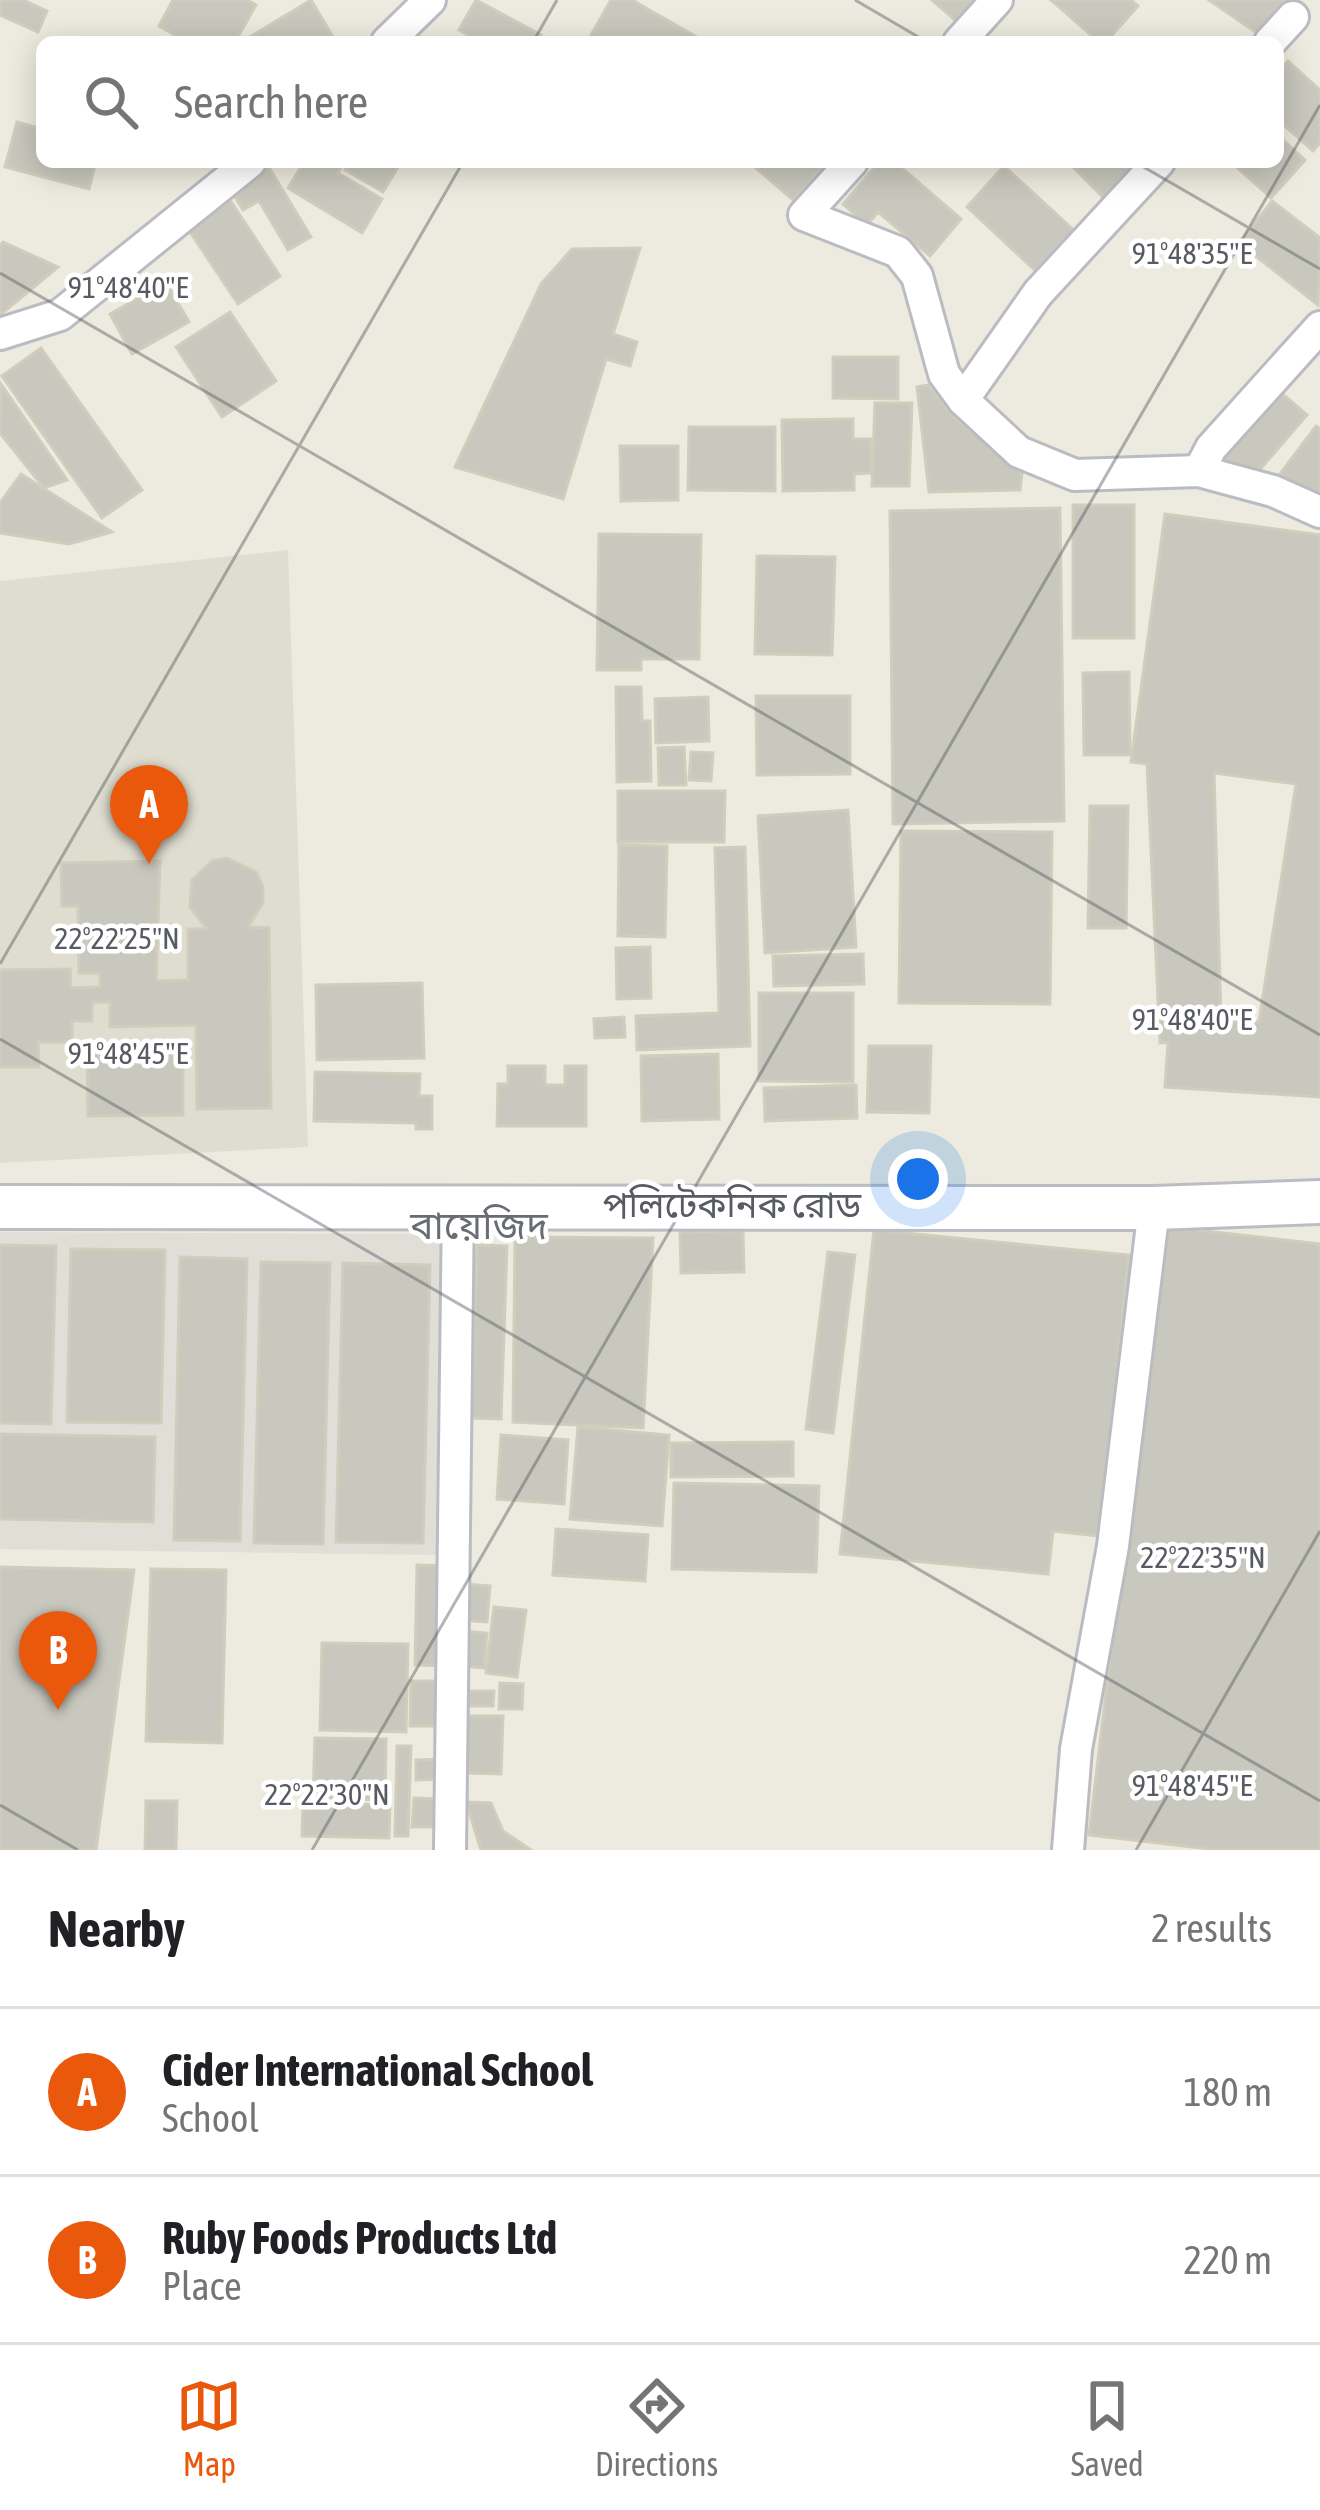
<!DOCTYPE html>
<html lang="en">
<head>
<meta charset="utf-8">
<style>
  :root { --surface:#fff; --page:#f2f2f2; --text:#202124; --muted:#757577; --line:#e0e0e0; --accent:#ea580c }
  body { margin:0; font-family:"Asap Condensed","Noto Sans Bengali",sans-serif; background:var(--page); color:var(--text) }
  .you { position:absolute; left:918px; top:1179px; width:42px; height:42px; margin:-30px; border:9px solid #fff; border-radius:50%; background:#1a73e8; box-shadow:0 0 0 18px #1a73e833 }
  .badge { display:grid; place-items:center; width:78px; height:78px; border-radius:50%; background:var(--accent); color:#fff; font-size:39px; font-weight:700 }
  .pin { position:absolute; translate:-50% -99px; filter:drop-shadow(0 3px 6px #0008) }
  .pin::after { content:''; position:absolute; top:63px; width:42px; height:36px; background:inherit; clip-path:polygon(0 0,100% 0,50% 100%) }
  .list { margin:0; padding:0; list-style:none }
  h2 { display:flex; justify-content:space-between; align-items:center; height:156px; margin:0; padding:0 48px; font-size:51px }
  h2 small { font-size:39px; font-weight:400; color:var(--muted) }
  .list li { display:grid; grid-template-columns:78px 1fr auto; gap:36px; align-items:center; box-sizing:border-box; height:168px; padding:0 48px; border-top:3px solid var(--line) }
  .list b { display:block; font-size:45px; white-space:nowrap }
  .list p { margin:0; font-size:39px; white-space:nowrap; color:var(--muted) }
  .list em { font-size:39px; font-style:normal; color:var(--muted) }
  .icon { flex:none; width:66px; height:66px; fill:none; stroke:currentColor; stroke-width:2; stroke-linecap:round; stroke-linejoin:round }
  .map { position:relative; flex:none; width:1320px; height:1850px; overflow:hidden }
  .search { position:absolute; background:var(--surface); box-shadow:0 6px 30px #0003; left:36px; right:36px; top:36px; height:132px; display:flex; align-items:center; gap:30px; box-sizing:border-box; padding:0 42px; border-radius:18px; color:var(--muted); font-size:45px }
  .sheet { height:492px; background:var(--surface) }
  nav { display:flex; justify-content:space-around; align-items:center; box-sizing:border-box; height:168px; border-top:3px solid var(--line); background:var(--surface); font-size:33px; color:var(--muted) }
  nav a { display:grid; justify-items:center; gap:6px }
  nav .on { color:var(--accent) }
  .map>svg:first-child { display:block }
  .industrial { fill:#e0ded7 }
  .education { fill:#dfddcf }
  .building { fill:#c9c8be; stroke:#d1cdbd; stroke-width:3; fill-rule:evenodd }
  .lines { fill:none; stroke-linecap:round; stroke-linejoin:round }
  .minor-casing { stroke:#babcc2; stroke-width:36 }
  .secondary-casing { stroke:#babdc4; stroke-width:48 }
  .minor { stroke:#fff; stroke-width:30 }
  .secondary { stroke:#fff; stroke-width:42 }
  .ticks { fill:none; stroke:#585b61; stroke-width:3; stroke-opacity:0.45 }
  .labels { text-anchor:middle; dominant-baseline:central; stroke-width:9; stroke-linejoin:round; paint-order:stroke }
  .street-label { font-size:36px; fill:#585b61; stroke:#fff }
  .neighbourhood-label { font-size:39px; fill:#696d73; stroke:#fff }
  .ticks-label { font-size:30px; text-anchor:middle; fill:#585b61; stroke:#fff; stroke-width:9; stroke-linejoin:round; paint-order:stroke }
</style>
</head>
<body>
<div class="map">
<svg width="1320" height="1850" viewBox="0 0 1320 1850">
  <rect width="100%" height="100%" fill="#edebdf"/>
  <path class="industrial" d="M0 1232 446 1234 437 1555 0 1549Z"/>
  <path class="education" d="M288 550 308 1147 0 1163V581Z"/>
  <g class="building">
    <path d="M1 0H23L47 11 38 32 0 15Z"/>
    <path d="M173 0H247L256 5 235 42H187L159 26Z"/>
    <path d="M311 0 336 42H249L250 37Z"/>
    <path d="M476 0 541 35 538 42H480L459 30Z"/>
    <path d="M611 0H632L700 39 587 42Z"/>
    <path d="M932 0H977L957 22Z"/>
    <path d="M1051 0H1131L1138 6 1106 42H1099Z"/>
    <path d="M1209 0H1285L1300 11 1270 42Z"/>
    <path d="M1288 61 1320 90V143L1313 151 1278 120V72Z"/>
    <path d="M17 122 42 129V162H96L89 189 5 167Z"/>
    <path d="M1278 135 1305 160 1271 198 1231 162H1278Z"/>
    <path d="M304 162H344L338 173 382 199 362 233 288 188Z"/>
    <path d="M349 162H401L383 192 345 170Z"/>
    <path d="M749 162H827L793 200Z"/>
    <path d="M879 162H895L961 219 930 256 878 212 867 225 843 204Z"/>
    <path d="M1068 162H1143L1106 200Z"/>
    <path d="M267 164 311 237 288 250 259 201 243 210 229 187Z"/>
    <path d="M1004 166 1078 234 1040 275 967 207Z"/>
    <path d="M228 197 280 276 238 304 186 226Z"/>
    <path d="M1272 201 1320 238 1318 305 1239 243Z"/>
    <path d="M3 242 58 267 0 315V246Z"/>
    <path d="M640 248 613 334 637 342 630 366 606 359 563 499 455 467 541 284 572 249Z"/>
    <path d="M166 282 189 322 132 354 110 314Z"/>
    <path d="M230 312 276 381 222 417 176 347Z"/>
    <path d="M41 348 142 490 102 518 2 376Z"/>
    <path d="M833 357H898V399L833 398Z"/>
    <path d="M1 384 67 480 44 488 0 433Z"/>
    <path d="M929 385 951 414 1022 473 1020 490 929 492 917 387Z"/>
    <path d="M1279 391 1307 415 1250 481 1220 458Z"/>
    <path d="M875 403H912L909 486H872Z"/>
    <path d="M853 419V439H871V473L854 474V490L783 491 782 420Z"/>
    <path d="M1316 426 1320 429V501L1280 474Z"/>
    <path d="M689 427H775V491L688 490Z"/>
    <path d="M620 446H678V500L621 501Z"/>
    <path d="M21 474 112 532 69 544 0 533V503Z"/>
    <rect x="1073" y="505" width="61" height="133"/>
    <path d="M1060 508 1064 821 893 824 890 511Z"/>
    <path d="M1165 514 1320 535V1097L1165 1087 1168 1042 1160 1043 1147 764 1131 762ZM1214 773 1296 784 1259 1022 1221 1019Z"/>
    <path d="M599 534 701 535 699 659H641V670H597Z"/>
    <path d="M757 556 835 557 832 655 755 654Z"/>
    <path d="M1129 672 1130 755H1084L1083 673Z"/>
    <path d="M616 687H641L642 721H650L651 781 617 782Z"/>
    <path d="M756 696H850V774L757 775Z"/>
    <path d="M708 697 709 741 656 743 655 699Z"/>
    <path d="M684 747 686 785H659L658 748Z"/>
    <path d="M691 752 713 753 711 781 689 780Z"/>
    <path d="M618 791H725L724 842H618Z"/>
    <path d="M1090 806H1128L1126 928H1088Z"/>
    <path d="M848 810 856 947 765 953 758 816Z"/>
    <path d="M901 831 1052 832 1050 1004 899 1003Z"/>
    <path d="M619 845 667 846 665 937 618 936Z"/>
    <path d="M745 847 750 1046 637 1050 636 1016 719 1013 715 848Z"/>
    <path d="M227 858 256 872 263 887V903L248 927 269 928 271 1108 197 1109 196 1025 110 1027V1002H92V1021H72V1042H38L39 1067H0V970L70 969 71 988 100 987V973H79L78 906H62L61 863 160 861 156 981 188 980V929H207L190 907 192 880 212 861Z"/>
    <path d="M650 947 651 998 617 999 616 948Z"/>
    <path d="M863 954 864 984 774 986 773 956Z"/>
    <path d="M422 983 424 1058 317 1060 316 985Z"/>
    <path d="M759 993H853V1082L759 1081Z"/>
    <path d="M624 1017 625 1037 595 1038 594 1019Z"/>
    <path d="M183 1045V1115L88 1116 87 1047Z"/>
    <path d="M869 1046H931L929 1113 867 1112Z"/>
    <path d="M718 1054 719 1119 642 1121 641 1056Z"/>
    <path d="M508 1066H545V1085H565V1066H586V1126H497L498 1084H508Z"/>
    <path d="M315 1072 420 1074 419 1096H432V1129H416V1123L314 1121Z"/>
    <path d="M856 1085 857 1118 765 1121 764 1088Z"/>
    <path d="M1162 1226 1320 1244V1850H1218L1089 1835Z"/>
    <path d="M874 1230 1129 1255 1100 1536 1053 1531 1048 1574 840 1554Z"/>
    <path d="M743 1231 744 1272 681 1273 680 1232Z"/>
    <path d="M515 1237 653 1238 643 1428 513 1422Z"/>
    <path d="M0 1245 56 1246 51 1424 0 1423Z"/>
    <path d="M477 1245 507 1246 501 1419 471 1418Z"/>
    <path d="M71 1249 165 1250 161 1423 67 1422Z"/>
    <path d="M828 1252 855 1255 833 1433 806 1429Z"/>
    <path d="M180 1257 247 1259 240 1541 174 1540Z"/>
    <path d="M261 1262 330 1263 323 1544 254 1543Z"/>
    <path d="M343 1263 430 1265 423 1543 336 1542Z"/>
    <path d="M578 1427 669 1435 662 1526 570 1519Z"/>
    <path d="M0 1434 155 1437 153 1522 0 1519Z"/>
    <path d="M501 1435 568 1440 564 1504 497 1499Z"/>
    <path d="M793 1442V1476L671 1477V1443Z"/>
    <path d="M674 1483 819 1486 816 1572 672 1569Z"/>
    <path d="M556 1529 648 1535 645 1581 553 1575Z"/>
    <path d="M417 1565 448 1566 446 1666 415 1665Z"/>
    <path d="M0 1567 134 1570 96 1850H0Z"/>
    <path d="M151 1569 226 1570 222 1743 146 1741Z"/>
    <path d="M462 1584 490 1586 487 1622 459 1620Z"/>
    <path d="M494 1607 526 1610 517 1677 486 1673Z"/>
    <path d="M462 1631 487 1633 484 1668 459 1666Z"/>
    <path d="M322 1643 408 1644 406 1732 320 1730Z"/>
    <path d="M411 1681H447L446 1726H410Z"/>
    <path d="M500 1683 523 1684 522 1709H499Z"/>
    <path d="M463 1691H494L493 1706H463Z"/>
    <path d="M467 1716H503L501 1774 466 1773Z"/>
    <path d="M315 1738 386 1739 385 1800 313 1798Z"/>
    <path d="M397 1746H411L408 1836H395Z"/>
    <path d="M447 1759V1779L416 1780V1760Z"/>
    <path d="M414 1798 439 1799 438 1827H412Z"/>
    <path d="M146 1801H177L176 1850H145Z"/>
    <path d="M466 1802 491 1803 503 1831 531 1850H481Z"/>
    <path d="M303 1803 390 1805 389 1838 302 1836Z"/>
  </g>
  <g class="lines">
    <g class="minor-casing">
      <g id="minor">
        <path d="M387 42 430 0"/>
        <path d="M959 42 997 0"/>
        <path d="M1270 42 1293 17"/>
        <path d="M852 162 804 215 898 252 917 276 944 374 963 400 1019 452 1075 475 1199 471 1273 491 1320 512"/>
        <path d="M0 334 60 315 250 162"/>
        <path d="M963 400 1038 293 1159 162"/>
        <path d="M1199 471 1211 448 1320 327"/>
        <path d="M450 1850 458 1206"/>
        <path d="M1068 1850 1076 1749 1113 1546 1154 1208"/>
      </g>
    </g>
    <g class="secondary-casing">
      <path id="secondary" d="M0 1207 1154 1208 1320 1202"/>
    </g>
    <use href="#minor" class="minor"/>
    <use href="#secondary" class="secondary"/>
  </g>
  <path class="ticks" d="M855 0 927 42M533 42 557 0M1135 162 1320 269M0 273 1320 1035M0 964 463 162M0 1039 1320 1801M0 1805 78 1850M312 1850 1320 105M1136 1850 1320 1531"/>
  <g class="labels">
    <g class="street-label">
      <text x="732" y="1205">পলিটেকনিক রোড</text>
    </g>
    <g class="neighbourhood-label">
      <text x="479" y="1225">বায়েজিদ</text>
    </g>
  </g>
  <g class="ticks-label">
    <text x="1192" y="264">91°48'35"E</text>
    <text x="128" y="298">91°48'40"E</text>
    <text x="117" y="949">22°22'25"N</text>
    <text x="1192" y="1030">91°48'40"E</text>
    <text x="128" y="1064">91°48'45"E</text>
    <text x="1203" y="1568">22°22'35"N</text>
    <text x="1192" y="1796">91°48'45"E</text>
    <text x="327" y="1805">22°22'30"N</text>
  </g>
</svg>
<div class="you"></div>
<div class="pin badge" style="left:149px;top:864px">A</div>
<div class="pin badge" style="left:58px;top:1710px">B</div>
<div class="search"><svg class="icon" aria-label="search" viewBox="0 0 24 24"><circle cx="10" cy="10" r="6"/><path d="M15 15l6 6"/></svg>Search here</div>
</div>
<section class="sheet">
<h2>Nearby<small>2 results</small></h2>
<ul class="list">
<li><span class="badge">A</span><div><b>Cider International School</b><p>School</p></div><em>180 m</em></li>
<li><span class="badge">B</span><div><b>Ruby Foods Products Ltd</b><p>Place</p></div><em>220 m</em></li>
</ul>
</section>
<nav>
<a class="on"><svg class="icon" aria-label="map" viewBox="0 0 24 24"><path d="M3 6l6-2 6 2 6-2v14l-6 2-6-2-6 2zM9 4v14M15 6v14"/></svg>Map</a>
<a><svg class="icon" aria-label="directions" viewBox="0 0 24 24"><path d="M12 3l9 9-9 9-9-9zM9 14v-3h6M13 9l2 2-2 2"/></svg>Directions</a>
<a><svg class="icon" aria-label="saved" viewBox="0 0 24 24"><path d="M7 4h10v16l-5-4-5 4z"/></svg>Saved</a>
</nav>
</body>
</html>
